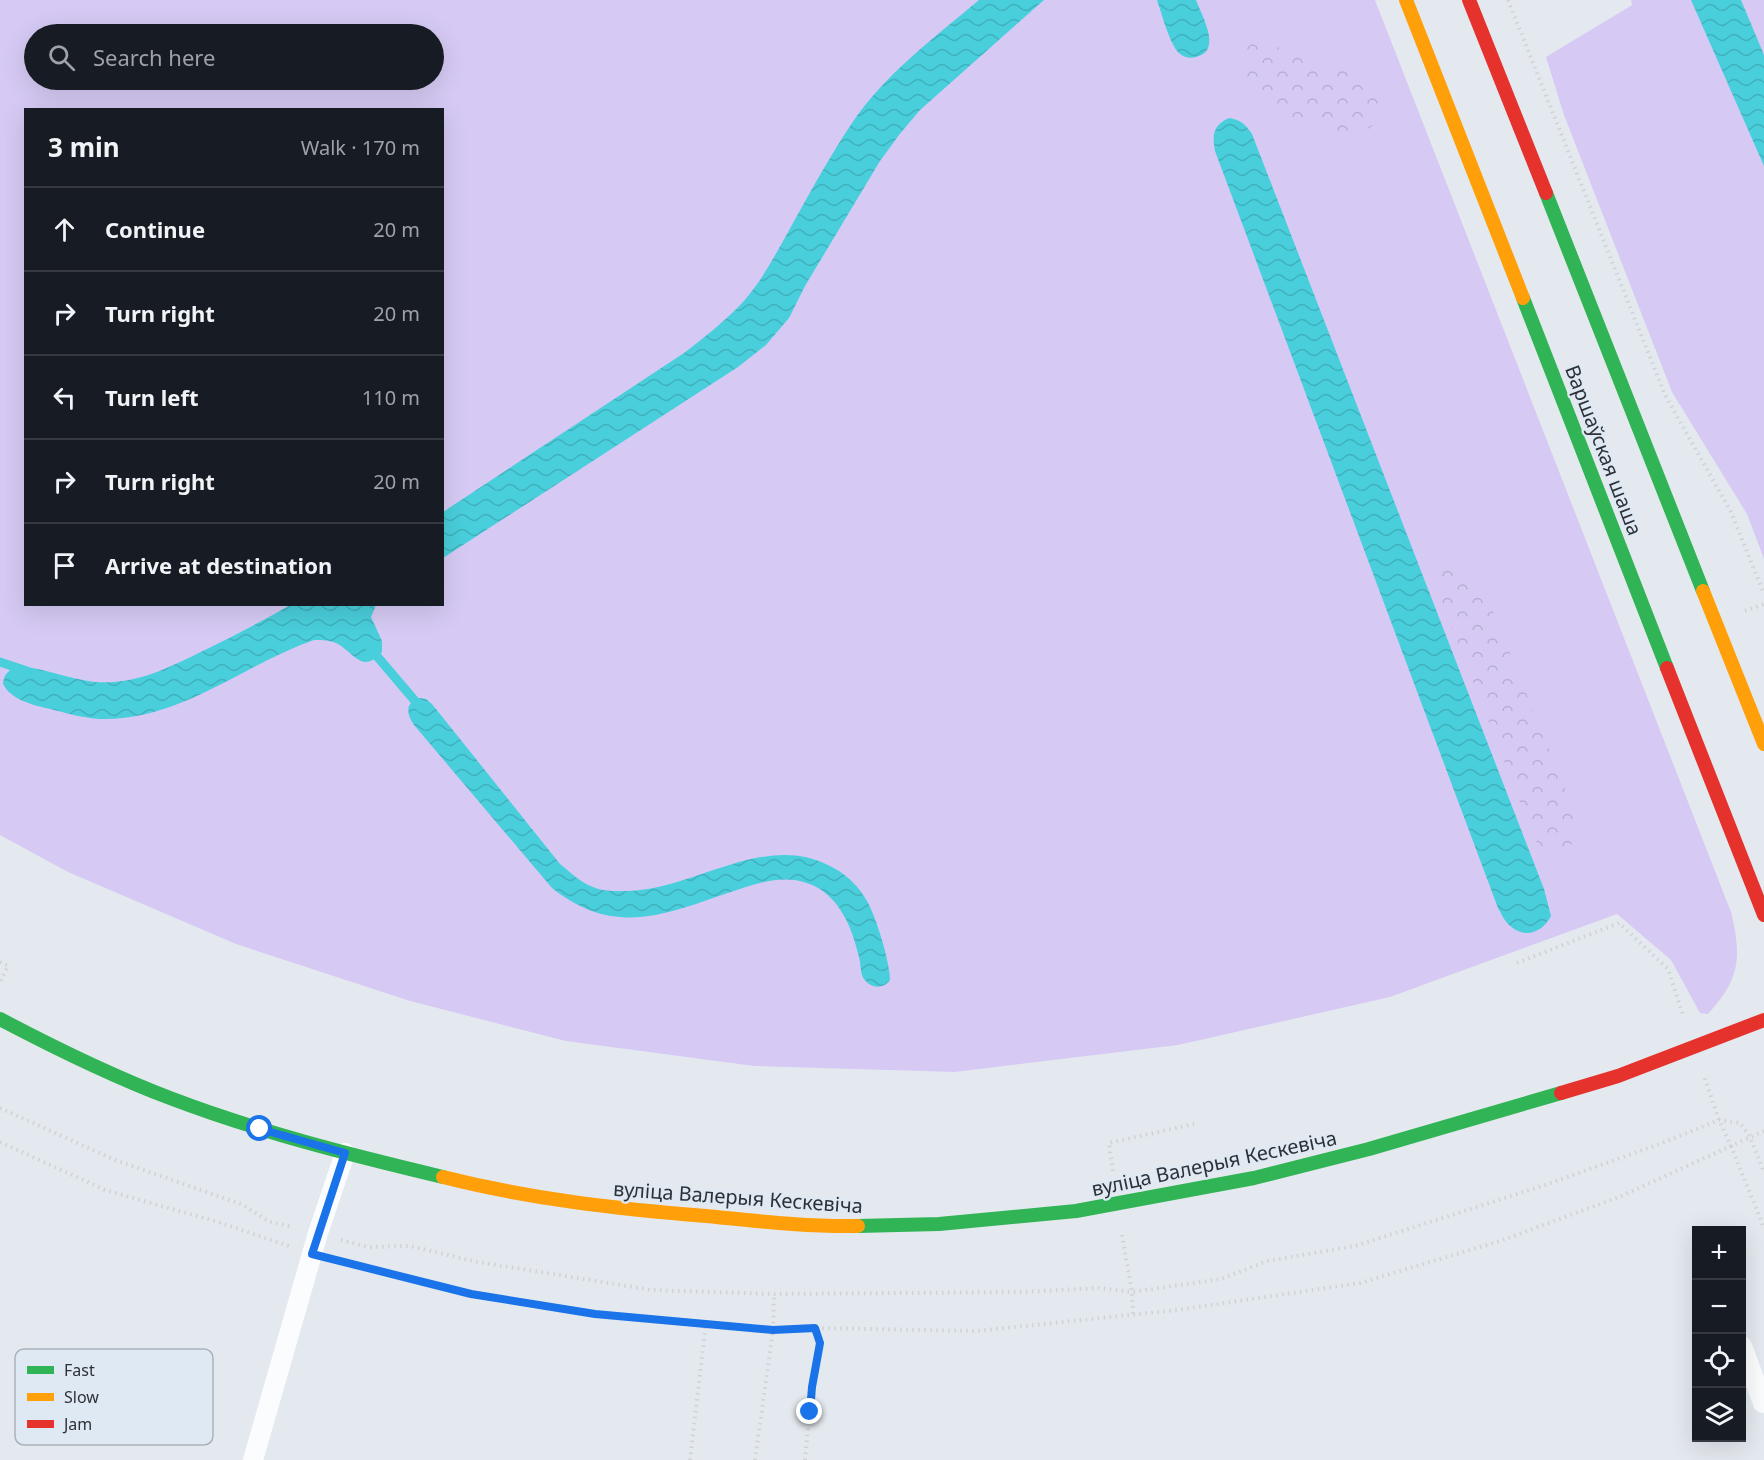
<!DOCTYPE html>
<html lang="en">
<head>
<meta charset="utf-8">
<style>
  :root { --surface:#171b24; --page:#242831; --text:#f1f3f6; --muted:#9ea1a6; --line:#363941 }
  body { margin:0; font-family:"Noto Sans",sans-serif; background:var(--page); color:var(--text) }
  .controls { position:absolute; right:18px; bottom:18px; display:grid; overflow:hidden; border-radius:0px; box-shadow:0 6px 24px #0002 }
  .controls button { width:54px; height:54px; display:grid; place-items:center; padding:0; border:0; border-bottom:2px solid var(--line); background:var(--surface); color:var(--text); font:30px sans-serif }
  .stop { position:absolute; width:18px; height:18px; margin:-14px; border:4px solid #1a73e8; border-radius:50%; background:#fff }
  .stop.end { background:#1a73e8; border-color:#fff; box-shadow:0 2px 6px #0008 }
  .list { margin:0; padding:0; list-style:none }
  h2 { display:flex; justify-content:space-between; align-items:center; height:78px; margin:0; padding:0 24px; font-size:26px }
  h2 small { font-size:20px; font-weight:400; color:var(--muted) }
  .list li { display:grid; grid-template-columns:39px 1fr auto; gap:18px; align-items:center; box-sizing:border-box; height:84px; padding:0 24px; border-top:2px solid var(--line) }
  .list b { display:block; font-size:22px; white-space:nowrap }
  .list em { font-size:20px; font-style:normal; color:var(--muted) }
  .icon { flex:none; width:33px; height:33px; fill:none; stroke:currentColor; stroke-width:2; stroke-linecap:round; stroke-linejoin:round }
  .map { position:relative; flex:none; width:1764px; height:1460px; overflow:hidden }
  .search { position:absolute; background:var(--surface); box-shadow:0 6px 24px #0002; left:24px; top:24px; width:420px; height:66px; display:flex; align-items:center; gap:15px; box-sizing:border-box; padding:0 21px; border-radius:33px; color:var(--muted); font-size:22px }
  .panel { position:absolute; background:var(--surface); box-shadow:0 6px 24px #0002; left:24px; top:108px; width:420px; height:498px; border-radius:0px }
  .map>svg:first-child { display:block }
  .grass { fill:#d6caf4; fill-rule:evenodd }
  .forest { fill:url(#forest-crowns) }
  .water { fill:url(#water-waves) }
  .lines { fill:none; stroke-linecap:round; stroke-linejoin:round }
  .stream { stroke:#49cedb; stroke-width:9 }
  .path { stroke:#d0d2d4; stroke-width:4; stroke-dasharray:1.5 4.5; stroke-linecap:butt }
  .lane { stroke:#fbfcfd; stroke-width:20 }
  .fast { stroke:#30b455; stroke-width:14 }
  .slow { stroke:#ff9f0a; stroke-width:14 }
  .jam { stroke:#e5322d; stroke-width:14 }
  .route { stroke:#1a73e8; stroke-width:8 }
  .labels { text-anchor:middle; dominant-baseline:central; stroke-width:4.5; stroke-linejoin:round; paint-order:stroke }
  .street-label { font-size:20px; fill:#2d3136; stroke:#dfe9f4 }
  .key { fill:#dfe9f4; stroke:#aab2bb; stroke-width:1.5 }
  .key-label { font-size:16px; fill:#2d3136 }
</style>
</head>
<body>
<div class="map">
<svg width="1764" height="1460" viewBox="0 0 1764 1460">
  <defs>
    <pattern id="forest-crowns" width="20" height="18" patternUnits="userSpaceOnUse" patternTransform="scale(1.5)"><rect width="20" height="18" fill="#d6caf4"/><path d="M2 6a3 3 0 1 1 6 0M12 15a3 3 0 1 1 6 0" fill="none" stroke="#b8aed2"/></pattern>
    <pattern id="water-waves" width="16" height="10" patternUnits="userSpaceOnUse" patternTransform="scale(1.5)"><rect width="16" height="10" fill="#49cedb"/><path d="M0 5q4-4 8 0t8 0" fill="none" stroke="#40b1bd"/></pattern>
  </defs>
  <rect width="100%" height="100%" fill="#e4e9ef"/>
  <g class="grass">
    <path d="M0 0H1375L1731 912C1742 958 1740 979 1708 1014L1700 1013 1671 960 1617 914 1390 997 1178 1045 955 1072 754 1066 566 1041 410 1001 236 944 68 872 0 835ZM34 34H434V80H34ZM26 110H442V604H26Z"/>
    <path d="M1631 0H1764V559L1747 514 1672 392 1564 115 1546 57 1632 5Z"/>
  </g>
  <g class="forest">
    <path d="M1262 41C1273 43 1280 49 1291 54 1307 60 1323 64 1339 68 1346 69 1355 71 1361 74 1385 90 1389 126 1357 133 1342 136 1323 127 1308 123 1279 115 1237 92 1243 57 1245 46 1251 43 1262 41Z"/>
    <path d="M1451 567C1469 569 1478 579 1486 594L1572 806C1574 812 1577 819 1578 825 1578 853 1547 864 1533 836L1440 597C1438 584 1437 573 1451 567Z"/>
  </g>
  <g class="water">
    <path d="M979 0H1044L920 110 899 135 880 161 805 286 789 318 766 345 738 367 443 558V512L684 353C705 337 725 321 743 302 761 282 774 257 787 234 808 196 828 159 852 123 885 74 934 38 979 0Z"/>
    <path d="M1157 0H1196C1202 16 1223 51 1196 57 1190 59 1183 57 1179 53 1169 43 1162 14 1157 0Z"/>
    <path d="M1691 0H1741L1764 55V166Z"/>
    <path d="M1229 118C1241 120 1245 124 1252 134L1544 889 1551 916C1542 933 1524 940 1508 924 1504 920 1501 913 1498 908L1215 151C1212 135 1213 125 1229 118Z"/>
    <path d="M292 604 376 605 371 617 382 641V652C362 674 355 654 338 644 331 640 322 640 314 640 242 665 181 721 100 719 83 718 66 713 50 709 33 705 11 700 3 684 4 673 9 670 19 666 44 668 69 679 95 682 137 685 170 667 207 649 236 635 264 620 292 604Z"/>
    <path d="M420 698 426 699 432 704 560 864C570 872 580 882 593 887 601 891 612 891 620 891 689 894 761 831 828 865 845 873 858 885 867 901 876 917 890 962 890 980 884 989 871 989 864 979 860 974 861 964 859 957 852 927 839 894 807 883 785 875 761 882 740 889 669 912 618 940 552 888L414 725C406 714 405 702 420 698Z"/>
  </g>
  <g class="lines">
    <g class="stream">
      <path d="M370 648 421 708"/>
      <path d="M0 662 27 671"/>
    </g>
    <g class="path">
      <path d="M1508 0 1665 395 1731 512 1764 594"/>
      <path d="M1745 611 1764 604"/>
      <path d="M0 962 8 966 0 982"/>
      <path d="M1517 963 1619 923 1668 969 1683 1015"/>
      <path d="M0 1108 115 1160 241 1204 270 1222 293 1227"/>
      <path d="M1764 1131 1731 1146 1764 1228"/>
      <path d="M0 1142 105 1190 218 1222 289 1246"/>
      <path d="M1113 1171 1109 1143 1194 1124"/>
      <path d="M1122 1235 1132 1292 1133 1315"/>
      <path d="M341 1240 368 1247 410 1246 478 1262 652 1290 774 1294 1021 1292 1099 1288 1132 1292 1221 1279 1267 1261 1355 1246 1539 1187 1657 1145 1719 1120 1740 1123 1750 1137 1764 1172"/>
      <path d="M337 1260 470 1294 595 1314 773 1330 815 1328 977 1331 1177 1310 1360 1283 1500 1241 1619 1197 1731 1146 1719 1120 1704 1076"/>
      <path d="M690 1460 706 1323"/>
      <path d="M755 1460 773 1330 774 1294"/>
      <path d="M805 1460 812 1387 821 1343 815 1328"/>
    </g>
    <g class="lane">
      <path d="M1742 1346 1763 1403"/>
      <path d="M253 1460 318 1233 345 1153"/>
    </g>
    <g class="fast">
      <path d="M1546 193 1703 591"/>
      <path d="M1523 298 1667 668"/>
      <path d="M0 1019C55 1048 112 1076 170 1098 259 1132 351 1155 443 1177"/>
      <path d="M858 1226 939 1224 1076 1211 1254 1178 1369 1149 1561 1093"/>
    </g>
    <g class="slow">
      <path d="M1406 0 1523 298"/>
      <path d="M1703 591 1764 744"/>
      <path d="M443 1177C530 1199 618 1209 706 1216 757 1221 807 1227 858 1226"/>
    </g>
    <g class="jam">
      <path d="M1469 0 1546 193"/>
      <path d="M1667 668 1764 915"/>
      <path d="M1561 1093 1618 1076 1764 1020"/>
    </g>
  </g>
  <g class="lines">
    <path class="route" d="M260 1129 345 1153 312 1254 471 1294 595 1314 773 1330 815 1328 820 1343 812 1387 810 1412"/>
  </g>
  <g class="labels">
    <g class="street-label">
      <text transform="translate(1604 450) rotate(69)">Варшаўская шаша</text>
      <text transform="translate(1214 1163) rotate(-12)">вуліца Валерыя Кескевіча</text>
      <text transform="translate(738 1197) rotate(4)">вуліца Валерыя Кескевіча</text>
    </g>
  </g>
  <rect x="15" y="1349" width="198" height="96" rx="9" class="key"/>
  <rect x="27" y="1366" width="27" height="8" fill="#30b455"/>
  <rect x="27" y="1393" width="27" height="8" fill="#ff9f0a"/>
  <rect x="27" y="1420" width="27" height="8" fill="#e5322d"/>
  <g class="key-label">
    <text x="64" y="1376">Fast</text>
    <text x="64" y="1403">Slow</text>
    <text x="64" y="1430">Jam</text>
  </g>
</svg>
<div class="controls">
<button>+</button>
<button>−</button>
<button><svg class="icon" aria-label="locate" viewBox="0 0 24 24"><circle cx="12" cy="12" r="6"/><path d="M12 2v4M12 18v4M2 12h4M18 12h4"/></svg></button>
<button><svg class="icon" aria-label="layers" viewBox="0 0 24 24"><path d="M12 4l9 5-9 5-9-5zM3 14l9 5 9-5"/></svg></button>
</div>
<div class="stop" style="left:260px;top:1129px"></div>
<div class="stop end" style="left:810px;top:1412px"></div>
<div class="search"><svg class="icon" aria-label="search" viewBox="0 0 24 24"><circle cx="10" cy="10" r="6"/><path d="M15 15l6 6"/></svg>Search here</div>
<section class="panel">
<h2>3 min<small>Walk · 170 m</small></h2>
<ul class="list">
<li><svg class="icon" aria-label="ahead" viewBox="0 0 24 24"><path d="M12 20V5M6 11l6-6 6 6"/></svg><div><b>Continue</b></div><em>20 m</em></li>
<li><svg class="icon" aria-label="right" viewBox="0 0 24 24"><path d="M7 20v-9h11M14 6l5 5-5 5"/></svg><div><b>Turn right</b></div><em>20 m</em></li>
<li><svg class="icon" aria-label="left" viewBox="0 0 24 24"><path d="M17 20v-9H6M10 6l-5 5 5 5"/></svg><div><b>Turn left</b></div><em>110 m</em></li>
<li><svg class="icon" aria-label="right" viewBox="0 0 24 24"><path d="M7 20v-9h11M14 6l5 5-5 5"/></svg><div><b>Turn right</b></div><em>20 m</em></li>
<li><svg class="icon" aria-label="arrive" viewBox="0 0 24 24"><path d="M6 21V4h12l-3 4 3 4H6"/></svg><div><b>Arrive at destination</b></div></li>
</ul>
</section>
</div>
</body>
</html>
